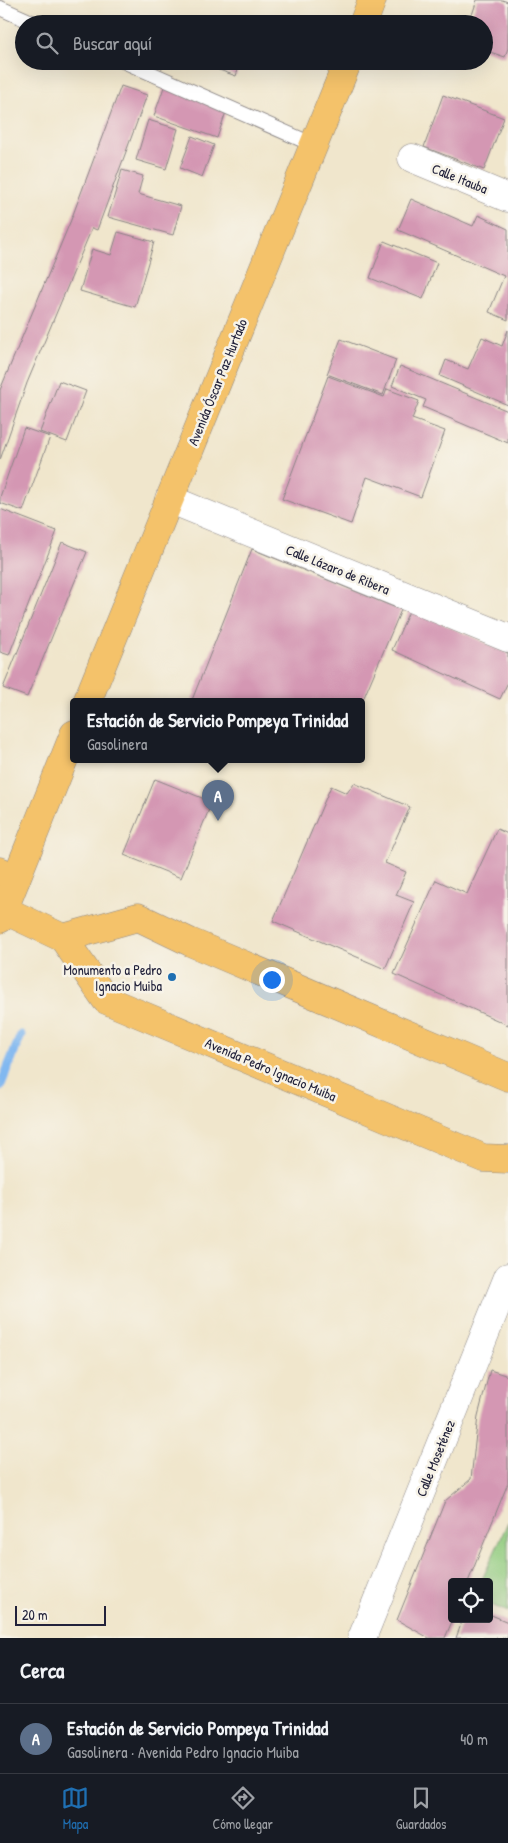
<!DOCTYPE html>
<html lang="es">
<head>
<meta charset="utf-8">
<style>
  :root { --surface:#171b24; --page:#20242c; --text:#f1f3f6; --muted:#9ea1a6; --line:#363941; --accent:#1f6fb2 }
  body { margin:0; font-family:"Patrick Hand",sans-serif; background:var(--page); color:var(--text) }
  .controls { position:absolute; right:15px; bottom:15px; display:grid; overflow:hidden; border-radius:5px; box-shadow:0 5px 20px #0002 }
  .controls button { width:45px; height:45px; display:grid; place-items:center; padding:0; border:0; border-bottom:1px solid var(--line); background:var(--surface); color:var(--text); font:25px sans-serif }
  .scale { position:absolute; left:15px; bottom:12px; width:91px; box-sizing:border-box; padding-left:5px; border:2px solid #22223b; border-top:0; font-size:14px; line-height:18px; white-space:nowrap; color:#22223b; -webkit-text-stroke:4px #f7f3e8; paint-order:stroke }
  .you { position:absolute; left:271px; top:979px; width:18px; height:18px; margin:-12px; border:4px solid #fff; border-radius:50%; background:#1a73e8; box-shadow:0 0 0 8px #1a73e833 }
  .badge { display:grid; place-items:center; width:32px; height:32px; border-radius:50%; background:var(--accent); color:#fff; font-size:16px; font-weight:700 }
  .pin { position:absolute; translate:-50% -41px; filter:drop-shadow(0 1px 2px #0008) }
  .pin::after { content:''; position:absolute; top:26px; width:18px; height:15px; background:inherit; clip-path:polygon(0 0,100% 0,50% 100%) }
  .popup { position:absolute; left:70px; top:698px; width:295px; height:65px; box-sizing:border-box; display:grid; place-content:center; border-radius:5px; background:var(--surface); filter:drop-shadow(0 1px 4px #0005); font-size:16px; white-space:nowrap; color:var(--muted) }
  .popup b { font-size:19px; color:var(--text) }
  .popup::after { content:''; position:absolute; left:50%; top:100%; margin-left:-10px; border:10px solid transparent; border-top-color:var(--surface) }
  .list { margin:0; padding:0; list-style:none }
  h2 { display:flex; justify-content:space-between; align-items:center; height:65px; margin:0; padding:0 20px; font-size:21px }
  h2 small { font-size:16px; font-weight:400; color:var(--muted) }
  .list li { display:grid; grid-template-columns:32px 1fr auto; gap:15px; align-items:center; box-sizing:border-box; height:70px; padding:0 20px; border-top:1px solid var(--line) }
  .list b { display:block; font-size:19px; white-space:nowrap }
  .list p { margin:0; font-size:16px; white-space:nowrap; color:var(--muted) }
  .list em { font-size:16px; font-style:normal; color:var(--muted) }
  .icon { flex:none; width:28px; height:28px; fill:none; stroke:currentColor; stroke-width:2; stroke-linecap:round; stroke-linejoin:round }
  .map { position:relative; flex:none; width:508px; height:1638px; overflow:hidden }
  .search { position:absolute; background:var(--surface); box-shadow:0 5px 20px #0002; left:15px; right:15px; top:15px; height:55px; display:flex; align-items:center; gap:12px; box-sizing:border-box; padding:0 18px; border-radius:28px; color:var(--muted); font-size:19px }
  .sheet { height:135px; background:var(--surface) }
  nav { display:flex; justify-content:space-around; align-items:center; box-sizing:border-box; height:70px; border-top:1px solid var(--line); background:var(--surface); font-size:14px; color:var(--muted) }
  nav a { display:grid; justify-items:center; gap:2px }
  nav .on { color:var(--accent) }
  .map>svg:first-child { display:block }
  .green { fill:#92cc80; stroke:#5a775e }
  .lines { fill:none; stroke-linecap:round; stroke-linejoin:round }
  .stream { stroke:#81b8f0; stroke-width:9 }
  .building { fill:#d497b3 }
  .service-casing { stroke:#898484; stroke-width:16 }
  .minor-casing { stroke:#898484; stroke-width:29 }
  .primary-casing { stroke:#898484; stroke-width:29 }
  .trunk-casing { stroke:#898484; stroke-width:29 }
  .service { stroke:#fff; stroke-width:14 }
  .minor { stroke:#fff; stroke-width:28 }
  .primary { stroke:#f4c26a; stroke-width:28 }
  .trunk { stroke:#f4c26a; stroke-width:28 }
  .poi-dot { fill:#1f6fb2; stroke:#f7f3e8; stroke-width:2 }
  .labels { text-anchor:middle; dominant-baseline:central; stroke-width:5; stroke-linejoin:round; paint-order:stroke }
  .street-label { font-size:14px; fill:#22223b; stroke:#f7f3e8 }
  .poi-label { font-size:14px; fill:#22223b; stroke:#f7f3e8; text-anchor:end }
</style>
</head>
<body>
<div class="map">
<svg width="508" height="1638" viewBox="0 0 508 1638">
  <rect width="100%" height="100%" fill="#f7f3e8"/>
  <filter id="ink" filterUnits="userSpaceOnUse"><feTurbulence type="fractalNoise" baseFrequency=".02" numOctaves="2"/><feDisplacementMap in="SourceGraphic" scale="10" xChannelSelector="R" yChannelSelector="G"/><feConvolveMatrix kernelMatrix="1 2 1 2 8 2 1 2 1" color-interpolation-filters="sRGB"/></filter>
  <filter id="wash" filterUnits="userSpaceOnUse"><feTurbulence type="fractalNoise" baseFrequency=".0096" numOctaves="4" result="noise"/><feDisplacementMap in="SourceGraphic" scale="20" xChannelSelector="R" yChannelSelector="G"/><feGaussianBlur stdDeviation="1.12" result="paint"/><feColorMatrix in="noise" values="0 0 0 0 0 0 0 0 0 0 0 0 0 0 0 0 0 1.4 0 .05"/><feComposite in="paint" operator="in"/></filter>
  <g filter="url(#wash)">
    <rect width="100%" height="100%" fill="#f0e6cc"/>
    <path class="green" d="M508 1522V1612L489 1604V1582H481Z"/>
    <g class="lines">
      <path class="stream" d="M0 1087 21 1035"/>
    </g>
    <g id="blocks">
      <g class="building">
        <path d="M477 0H502L508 2V48L505 57 484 50V24H469Z"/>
        <path d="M194 61H241L236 76Z"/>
        <path d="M121 86 147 95 97 230 92 228 27 383 0 460V390L71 220Z"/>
        <path d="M164 87 227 109 217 138 154 116Z"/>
        <path d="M443 95 504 118 484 170 424 147Z"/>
        <path d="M148 120 178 129 166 169 136 160Z"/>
        <path d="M192 136 214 145 202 177 180 168Z"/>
        <path d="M122 170 143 176 138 194 181 206 173 235 108 217Z"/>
        <path d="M411 199 473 226 478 215 508 229V320L489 312 504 276 398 230Z"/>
        <path d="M118 232 154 242 135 307 80 291 92 249 111 255Z"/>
        <path d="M384 241 437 263 423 299 370 278Z"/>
        <path d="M508 330V405L440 376 446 360 468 369 482 337 502 346Z"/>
        <path d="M341 339 396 360 383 395 327 374Z"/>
        <path d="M400 366 508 411V443L423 407 426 400 392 386Z"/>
        <path d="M328 376 384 397 387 389 419 401 412 419 445 431 421 497 367 477 351 524 282 499Z"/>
        <path d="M59 381 86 391 67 442 40 432Z"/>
        <path d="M24 428 50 437 23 511 0 503V497Z"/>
        <path d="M0 509 57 531 9 655 0 652Z"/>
        <path d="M62 542 87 552 27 697 3 688Z"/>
        <path d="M252 549 401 610 362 702H197L192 700Z"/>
        <path d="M410 609 508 653V682L500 699 392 650Z"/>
        <path d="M155 779 212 802 181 878 124 855Z"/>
        <path d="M354 783 410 807 385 863 406 872 396 895 414 902 385 969 273 921 331 786 347 793Z"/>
        <path d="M497 829 508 834V1025L394 974 436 880 467 894Z"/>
        <path d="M490 1370 508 1376V1483L468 1582H452L453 1619 445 1638H429L397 1620 445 1501 471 1479 478 1416Z"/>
        <path d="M489 1614 508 1622V1638H456L463 1619H489Z"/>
      </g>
    </g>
  </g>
  <g filter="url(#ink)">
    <use href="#blocks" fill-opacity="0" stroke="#898484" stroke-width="1"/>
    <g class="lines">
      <g class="service-casing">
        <g id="service">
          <path d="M0 8 36 24"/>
          <path d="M123 61 314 145"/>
        </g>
      </g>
      <g class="minor-casing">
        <g id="minor">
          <path d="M412 158 508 198"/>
          <path d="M169 499 508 638"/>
          <path d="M362 1638 508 1277"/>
        </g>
      </g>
      <g class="primary-casing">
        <g id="primary">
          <path d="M363 24 372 0"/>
          <path d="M87 702 348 61"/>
          <path d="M16 879 74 734"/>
          <path d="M4 910 63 938 106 1000 483 1158 508 1159"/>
          <path d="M63 938 138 917 190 942 508 1077"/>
        </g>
      </g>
      <g class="trunk-casing">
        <path id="trunk" d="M0 871 16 879 0 919"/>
      </g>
      <use href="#service" class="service"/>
      <use href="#minor" class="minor"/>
      <use href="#primary" class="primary"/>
      <use href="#trunk" class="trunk"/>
    </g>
  </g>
  <circle class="poi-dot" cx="172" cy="977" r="5"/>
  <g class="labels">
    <g class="street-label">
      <text transform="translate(460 178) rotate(22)">Calle Itauba</text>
      <text transform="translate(217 382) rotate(-68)">Avenida Óscar Paz Hurtado</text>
      <text transform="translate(338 569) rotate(22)">Calle Lázaro de Ribera</text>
      <text transform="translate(271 1069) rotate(23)">Avenida Pedro Ignacio Muiba</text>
      <text transform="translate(435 1458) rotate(-68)">Calle Moseténez</text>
    </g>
    <g class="poi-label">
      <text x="162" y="969">Monumento a Pedro<tspan x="162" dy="16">Ignacio Muiba</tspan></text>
    </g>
  </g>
</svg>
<div class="controls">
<button><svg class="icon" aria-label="locate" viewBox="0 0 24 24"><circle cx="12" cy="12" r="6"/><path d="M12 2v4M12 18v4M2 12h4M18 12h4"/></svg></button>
</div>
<div class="scale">20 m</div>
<div class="you"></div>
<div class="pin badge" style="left:218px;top:821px;background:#5c6f8a">A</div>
<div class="popup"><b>Estación de Servicio Pompeya Trinidad</b>Gasolinera</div>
<div class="search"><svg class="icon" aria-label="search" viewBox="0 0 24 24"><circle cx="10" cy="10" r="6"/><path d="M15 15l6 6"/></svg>Buscar aquí</div>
</div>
<section class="sheet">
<h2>Cerca<small></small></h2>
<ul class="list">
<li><span class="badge" style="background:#5c6f8a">A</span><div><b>Estación de Servicio Pompeya Trinidad</b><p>Gasolinera · Avenida Pedro Ignacio Muiba</p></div><em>40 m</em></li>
</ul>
</section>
<nav>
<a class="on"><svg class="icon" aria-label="map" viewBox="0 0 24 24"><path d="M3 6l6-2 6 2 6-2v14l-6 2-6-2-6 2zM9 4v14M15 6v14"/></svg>Mapa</a>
<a><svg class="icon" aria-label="directions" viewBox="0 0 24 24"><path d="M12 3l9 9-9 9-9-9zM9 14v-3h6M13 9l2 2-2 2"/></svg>Cómo llegar</a>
<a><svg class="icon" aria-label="saved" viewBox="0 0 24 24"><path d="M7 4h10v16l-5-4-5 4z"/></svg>Guardados</a>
</nav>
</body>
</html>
